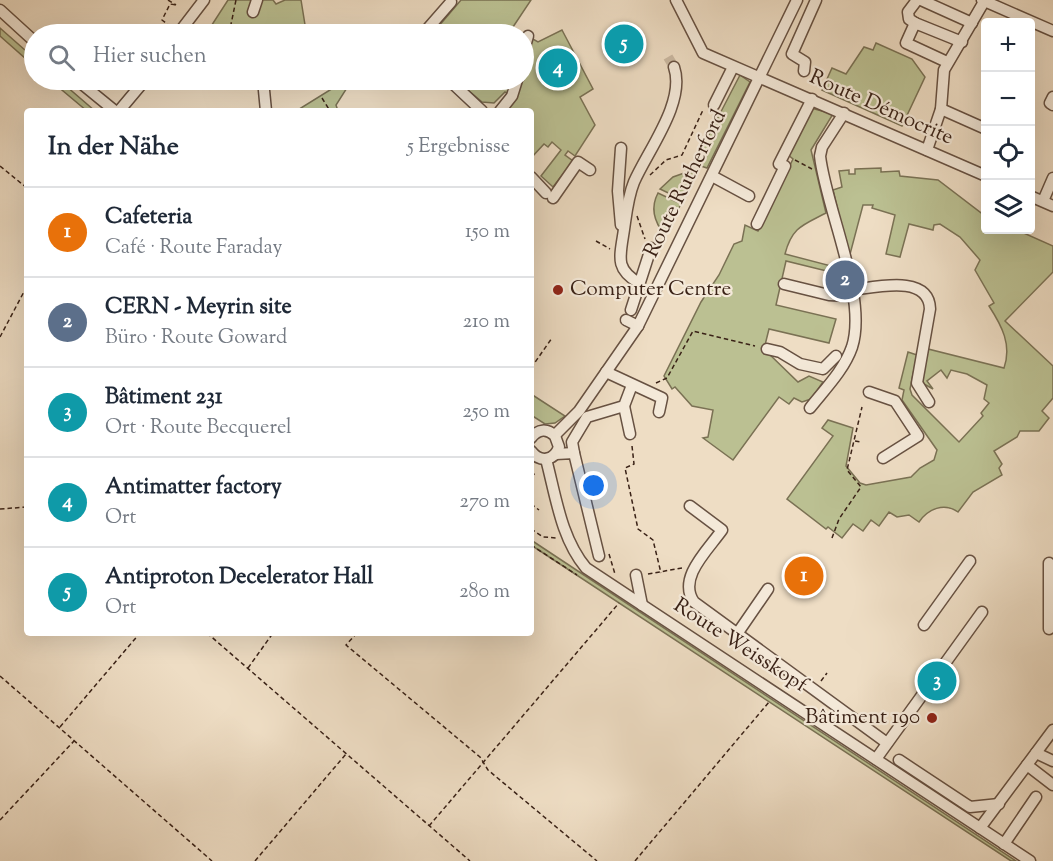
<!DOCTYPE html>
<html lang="de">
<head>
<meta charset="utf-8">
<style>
  :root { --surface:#fff; --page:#f2f2f3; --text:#1f2937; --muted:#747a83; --line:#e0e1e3; --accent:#d93025 }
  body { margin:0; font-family:"Sorts Mill Goudy",serif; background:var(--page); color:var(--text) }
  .controls { position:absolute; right:18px; top:18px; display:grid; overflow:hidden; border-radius:6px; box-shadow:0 6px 24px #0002 }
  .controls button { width:54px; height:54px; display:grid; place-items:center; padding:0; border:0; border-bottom:2px solid var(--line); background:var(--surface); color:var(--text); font:30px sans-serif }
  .you { position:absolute; left:594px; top:486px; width:21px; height:21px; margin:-15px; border:4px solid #fff; border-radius:50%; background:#1a73e8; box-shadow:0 0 0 9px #1a73e833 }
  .badge { display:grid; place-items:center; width:39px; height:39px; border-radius:50%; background:var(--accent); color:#fff; font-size:20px; font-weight:700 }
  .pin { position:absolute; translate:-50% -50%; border:3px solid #fff; box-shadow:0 2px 6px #0006 }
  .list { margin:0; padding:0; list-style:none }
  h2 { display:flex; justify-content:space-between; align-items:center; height:78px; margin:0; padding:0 24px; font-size:26px }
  h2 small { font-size:20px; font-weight:400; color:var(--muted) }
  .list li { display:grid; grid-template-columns:39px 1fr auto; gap:18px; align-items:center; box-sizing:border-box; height:90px; padding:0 24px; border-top:2px solid var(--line) }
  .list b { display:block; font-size:22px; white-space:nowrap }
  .list p { margin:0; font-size:20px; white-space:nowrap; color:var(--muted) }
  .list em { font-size:20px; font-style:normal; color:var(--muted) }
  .icon { flex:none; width:33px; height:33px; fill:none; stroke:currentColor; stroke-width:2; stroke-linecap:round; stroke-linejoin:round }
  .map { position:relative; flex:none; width:1053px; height:861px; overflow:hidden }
  .search { position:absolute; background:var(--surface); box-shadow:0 6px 24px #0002; left:24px; top:24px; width:510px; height:66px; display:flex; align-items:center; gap:15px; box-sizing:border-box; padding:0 21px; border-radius:33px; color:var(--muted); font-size:22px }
  .panel { position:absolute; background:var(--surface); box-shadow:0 6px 24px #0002; left:24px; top:108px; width:510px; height:528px; border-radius:6px }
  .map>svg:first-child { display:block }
  .green { fill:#bbc092; stroke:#7a7154; stroke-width:1.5 }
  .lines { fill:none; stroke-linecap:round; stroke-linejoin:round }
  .minor-tunnel { stroke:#cab8a1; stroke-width:10; stroke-dasharray:10 5; stroke-linecap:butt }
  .minor-casing { stroke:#675142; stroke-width:13 }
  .path { stroke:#3a2217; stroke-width:1.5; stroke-dasharray:4.5 3; stroke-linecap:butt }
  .minor { stroke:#f4e9d9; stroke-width:10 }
  .poi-dot { fill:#8f2418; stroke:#f4e9d9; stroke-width:2 }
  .labels { text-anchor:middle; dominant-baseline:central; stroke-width:4.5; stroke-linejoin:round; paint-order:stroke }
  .street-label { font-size:21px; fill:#3a2217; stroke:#f4e9d9 }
  .poi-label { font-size:21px; fill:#3a2217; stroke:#f4e9d9; text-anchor:start }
</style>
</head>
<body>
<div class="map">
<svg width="1053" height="861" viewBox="0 0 1053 861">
  <rect width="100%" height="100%" fill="#eeddc4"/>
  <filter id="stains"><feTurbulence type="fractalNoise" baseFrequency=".00333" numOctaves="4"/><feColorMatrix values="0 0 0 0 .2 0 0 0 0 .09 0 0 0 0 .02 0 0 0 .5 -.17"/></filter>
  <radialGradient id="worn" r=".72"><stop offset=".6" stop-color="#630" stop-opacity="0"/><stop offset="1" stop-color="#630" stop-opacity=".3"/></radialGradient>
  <g class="green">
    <path d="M228 0H252L248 13 257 15 262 0H273L276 4 285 0H301L306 31 295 34H206Z"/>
    <path d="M461 0H531L513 27 515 34H432Z"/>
    <path d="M0 28 34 58V66L0 36Z"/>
    <path d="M562 30 593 89 580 97 595 125 575 156 568 151 565 155 573 161 553 187 541 176 561 150 552 142 548 147 544 144 531 158V111H505L514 98 505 92 494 103 482 102 456 80H524V44L533 39 538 42Z"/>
    <path d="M876 43 912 59 925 77 902 126 822 90 832 68 846 74 864 47 873 50Z"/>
    <path d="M740 75 750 82 707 168 701 166 704 158 698 156Z"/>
    <path d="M50 80H59L95 111H87Z"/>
    <path d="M346 80H352L336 105 338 111H296Z"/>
    <path d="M811 108 833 114 811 150 826 213C803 225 792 227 785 254L839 268 843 285 835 290 839 274 786 261 776 305 836 319 829 343 769 329 764 349 798 382 809 376 823 382 811 399 802 402 794 398 789 404 779 397 733 460 703 438 708 437 713 410 692 406 675 387 672 389 664 376 701 302 719 275 734 244 742 241 745 225 758 231 793 159 787 154Z"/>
    <path d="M881 168V172L899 171 900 176 938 180 985 216 986 230H1017L1053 246V272L1005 321 1053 366V398L1042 411 1049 418 1039 431H1020L1017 437 994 451 1002 464 999 468 1002 475 973 492 958 512C944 502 928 509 919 522L909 515 897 517 889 512 879 526 871 520 863 531 853 524 842 538 828 527 826 529 787 499 833 436 822 428 828 420 853 428 846 466 860 483 866 485 911 477 920 468 934 460 937 450 902 400 904 390 899 388 908 352 917 355 910 389 912 395 959 442 983 416 981 413 989 403 984 399 987 385 967 374 951 370 947 378 941 370 927 381 933 389 924 384 921 377 928 349 1004 368C1012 345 1002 326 989 306L994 303 975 270 980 260 960 237 940 224 934 225 933 230 909 224 900 257 886 254 895 215 872 208 873 205H863L849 258 833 190 842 187 839 171 849 170V174H855V169Z"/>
    <path d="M687 172 697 173 665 235C655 223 650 208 658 193L677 202 679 198 660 189 673 177Z"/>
    <path d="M531 394 565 416 555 423 545 424 531 415Z"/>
    <path d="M531 540 1016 861H1011L531 545Z"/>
  </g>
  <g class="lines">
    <path class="minor-tunnel" d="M668 57 674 67"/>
    <g class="minor-casing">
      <g id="minor">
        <path d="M676 0 703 53 986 176"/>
        <path d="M921 0 972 23"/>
        <path d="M982 0 1053 31"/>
        <path d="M0 10 34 41"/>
        <path d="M253 12 257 0"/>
        <path d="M915 23 909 19 908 12 917 0"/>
        <path d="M178 34 204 0"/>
        <path d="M423 34 451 2"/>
        <path d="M524 50 528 36"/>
        <path d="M947 62 906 43 915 23 962 42"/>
        <path d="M804 71 805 62 792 54 816 0"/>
        <path d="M77 80 115 111"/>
        <path d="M263 80 266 111"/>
        <path d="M449 80 482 111"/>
        <path d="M1053 97 1050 103 1053 105"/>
        <path d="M714 105 733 67"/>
        <path d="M941 109 986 129"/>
        <path d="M119 111 145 80"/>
        <path d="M500 111 512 96 517 80"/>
        <path d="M927 150 941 109 944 70 985 0"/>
        <path d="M712 176 749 196"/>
        <path d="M531 177 546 193"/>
        <path d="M1030 196 1053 206"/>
        <path d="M553 198 578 162 590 170"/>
        <path d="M1043 201 1053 178"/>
        <path d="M757 224 785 166 779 164 812 99"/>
        <path d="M621 225 618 191 621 148"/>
        <path d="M639 283C617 270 619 260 623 236 626 218 627 199 634 182 648 150 686 102 674 67"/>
        <path d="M784 284 829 295 852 296"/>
        <path d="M851 290C873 288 929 273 930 309L917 383 929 402"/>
        <path d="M631 310 651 248"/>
        <path d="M626 320 638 326"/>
        <path d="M767 349 780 352 800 364 823 369 836 356"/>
        <path d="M606 372 662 398 659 412"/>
        <path d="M869 392 895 401 918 436 883 458"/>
        <path d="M624 406 630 434"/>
        <path d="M810 408C825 389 844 370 852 347 868 297 826 209 820 156L822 147 844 113"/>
        <path d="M555 435 579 411 638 326 797 0"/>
        <path d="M531 438C538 429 547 428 555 436L559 447C554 461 540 463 531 451"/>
        <path d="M574 453 572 442 587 417 624 406 632 385"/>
        <path d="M556 454 574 453 599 556"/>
        <path d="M546 459C556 497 561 538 586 568L1030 861"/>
        <path d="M690 506 722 530C708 550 677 578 694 602L887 743"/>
        <path d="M1049 563V629"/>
        <path d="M636 575 642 605"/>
        <path d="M924 625 970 561"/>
        <path d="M737 634 768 589"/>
        <path d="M1036 753 1053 761"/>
        <path d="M876 759 982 612"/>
        <path d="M899 760 970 807 999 804"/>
        <path d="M1027 765 1053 785"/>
        <path d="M980 828 1053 730"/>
        <path d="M1004 844 1036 797"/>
      </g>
    </g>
    <g class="path">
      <path d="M168 0 176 5"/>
      <path d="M171 27 162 20 170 4 176 5"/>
      <path d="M229 34 236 0"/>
      <path d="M322 98 330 111"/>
      <path d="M795 160 812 169"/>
      <path d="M0 166 27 188"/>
      <path d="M650 175 666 160 682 155 703 110"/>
      <path d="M637 216 645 239"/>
      <path d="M596 241 610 249"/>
      <path d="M0 337 27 286"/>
      <path d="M531 368 552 338"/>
      <path d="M656 383 667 378 693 331 755 346"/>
      <path d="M855 441 861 442"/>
      <path d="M632 446 634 464 625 468 638 529 653 540 661 573"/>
      <path d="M531 472 535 475"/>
      <path d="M531 504 539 510"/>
      <path d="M0 509 27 507"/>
      <path d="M531 529 543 537 557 538"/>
      <path d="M832 538 839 519 861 487 847 470 862 407"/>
      <path d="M531 545 577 575"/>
      <path d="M609 554 615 574"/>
      <path d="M648 574 682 568"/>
      <path d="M207 633 470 861"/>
      <path d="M357 633 346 645 480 757 488 770 597 861"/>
      <path d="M248 668 273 633"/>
      <path d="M0 676 212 861"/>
      <path d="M821 681 827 673"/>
      <path d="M60 727 140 633"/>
      <path d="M0 820 74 741"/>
      <path d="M429 826 619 603"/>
      <path d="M255 861 346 754"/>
      <path d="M635 861 769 702"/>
    </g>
    <use href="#minor" class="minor"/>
  </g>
  <g class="poi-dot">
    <circle cx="558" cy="290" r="6"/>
    <circle cx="932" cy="718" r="6"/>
  </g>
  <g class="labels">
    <g class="street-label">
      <text transform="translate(881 108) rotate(24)">Route Démocrite</text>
      <text transform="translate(686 184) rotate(-64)">Route Rutherford</text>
      <text transform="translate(740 646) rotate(33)">Route Weisskopf</text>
    </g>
    <g class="poi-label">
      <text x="570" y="290">Computer Centre</text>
      <text x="920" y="718" text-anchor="end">Bâtiment 190</text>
    </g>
  </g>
  <rect width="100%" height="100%" filter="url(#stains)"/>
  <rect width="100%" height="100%" fill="url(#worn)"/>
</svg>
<div class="controls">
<button>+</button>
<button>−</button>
<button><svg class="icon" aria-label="locate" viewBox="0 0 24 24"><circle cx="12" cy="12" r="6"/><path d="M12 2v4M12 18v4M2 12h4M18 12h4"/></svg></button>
<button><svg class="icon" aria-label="layers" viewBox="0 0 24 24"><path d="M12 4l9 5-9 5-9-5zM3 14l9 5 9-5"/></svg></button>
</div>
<div class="you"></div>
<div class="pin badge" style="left:804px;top:576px;background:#e8710a">1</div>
<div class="pin badge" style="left:845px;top:280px;background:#5c6f8a">2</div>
<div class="pin badge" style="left:937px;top:681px;background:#0f9aa8">3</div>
<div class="pin badge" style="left:558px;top:68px;background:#0f9aa8">4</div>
<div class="pin badge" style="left:624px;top:44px;background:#0f9aa8">5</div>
<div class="search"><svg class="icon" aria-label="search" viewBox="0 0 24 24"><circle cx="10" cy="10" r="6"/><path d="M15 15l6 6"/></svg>Hier suchen</div>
<section class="panel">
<h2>In der Nähe<small>5 Ergebnisse</small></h2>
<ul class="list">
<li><span class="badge" style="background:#e8710a">1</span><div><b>Cafeteria</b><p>Café · Route Faraday</p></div><em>150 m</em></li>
<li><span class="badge" style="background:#5c6f8a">2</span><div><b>CERN - Meyrin site</b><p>Büro · Route Goward</p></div><em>210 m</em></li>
<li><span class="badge" style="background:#0f9aa8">3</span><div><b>Bâtiment 231</b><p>Ort · Route Becquerel</p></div><em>250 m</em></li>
<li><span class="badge" style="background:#0f9aa8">4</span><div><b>Antimatter factory</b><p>Ort</p></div><em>270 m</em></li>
<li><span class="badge" style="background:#0f9aa8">5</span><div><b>Antiproton Decelerator Hall</b><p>Ort</p></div><em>280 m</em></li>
</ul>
</section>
</div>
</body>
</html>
